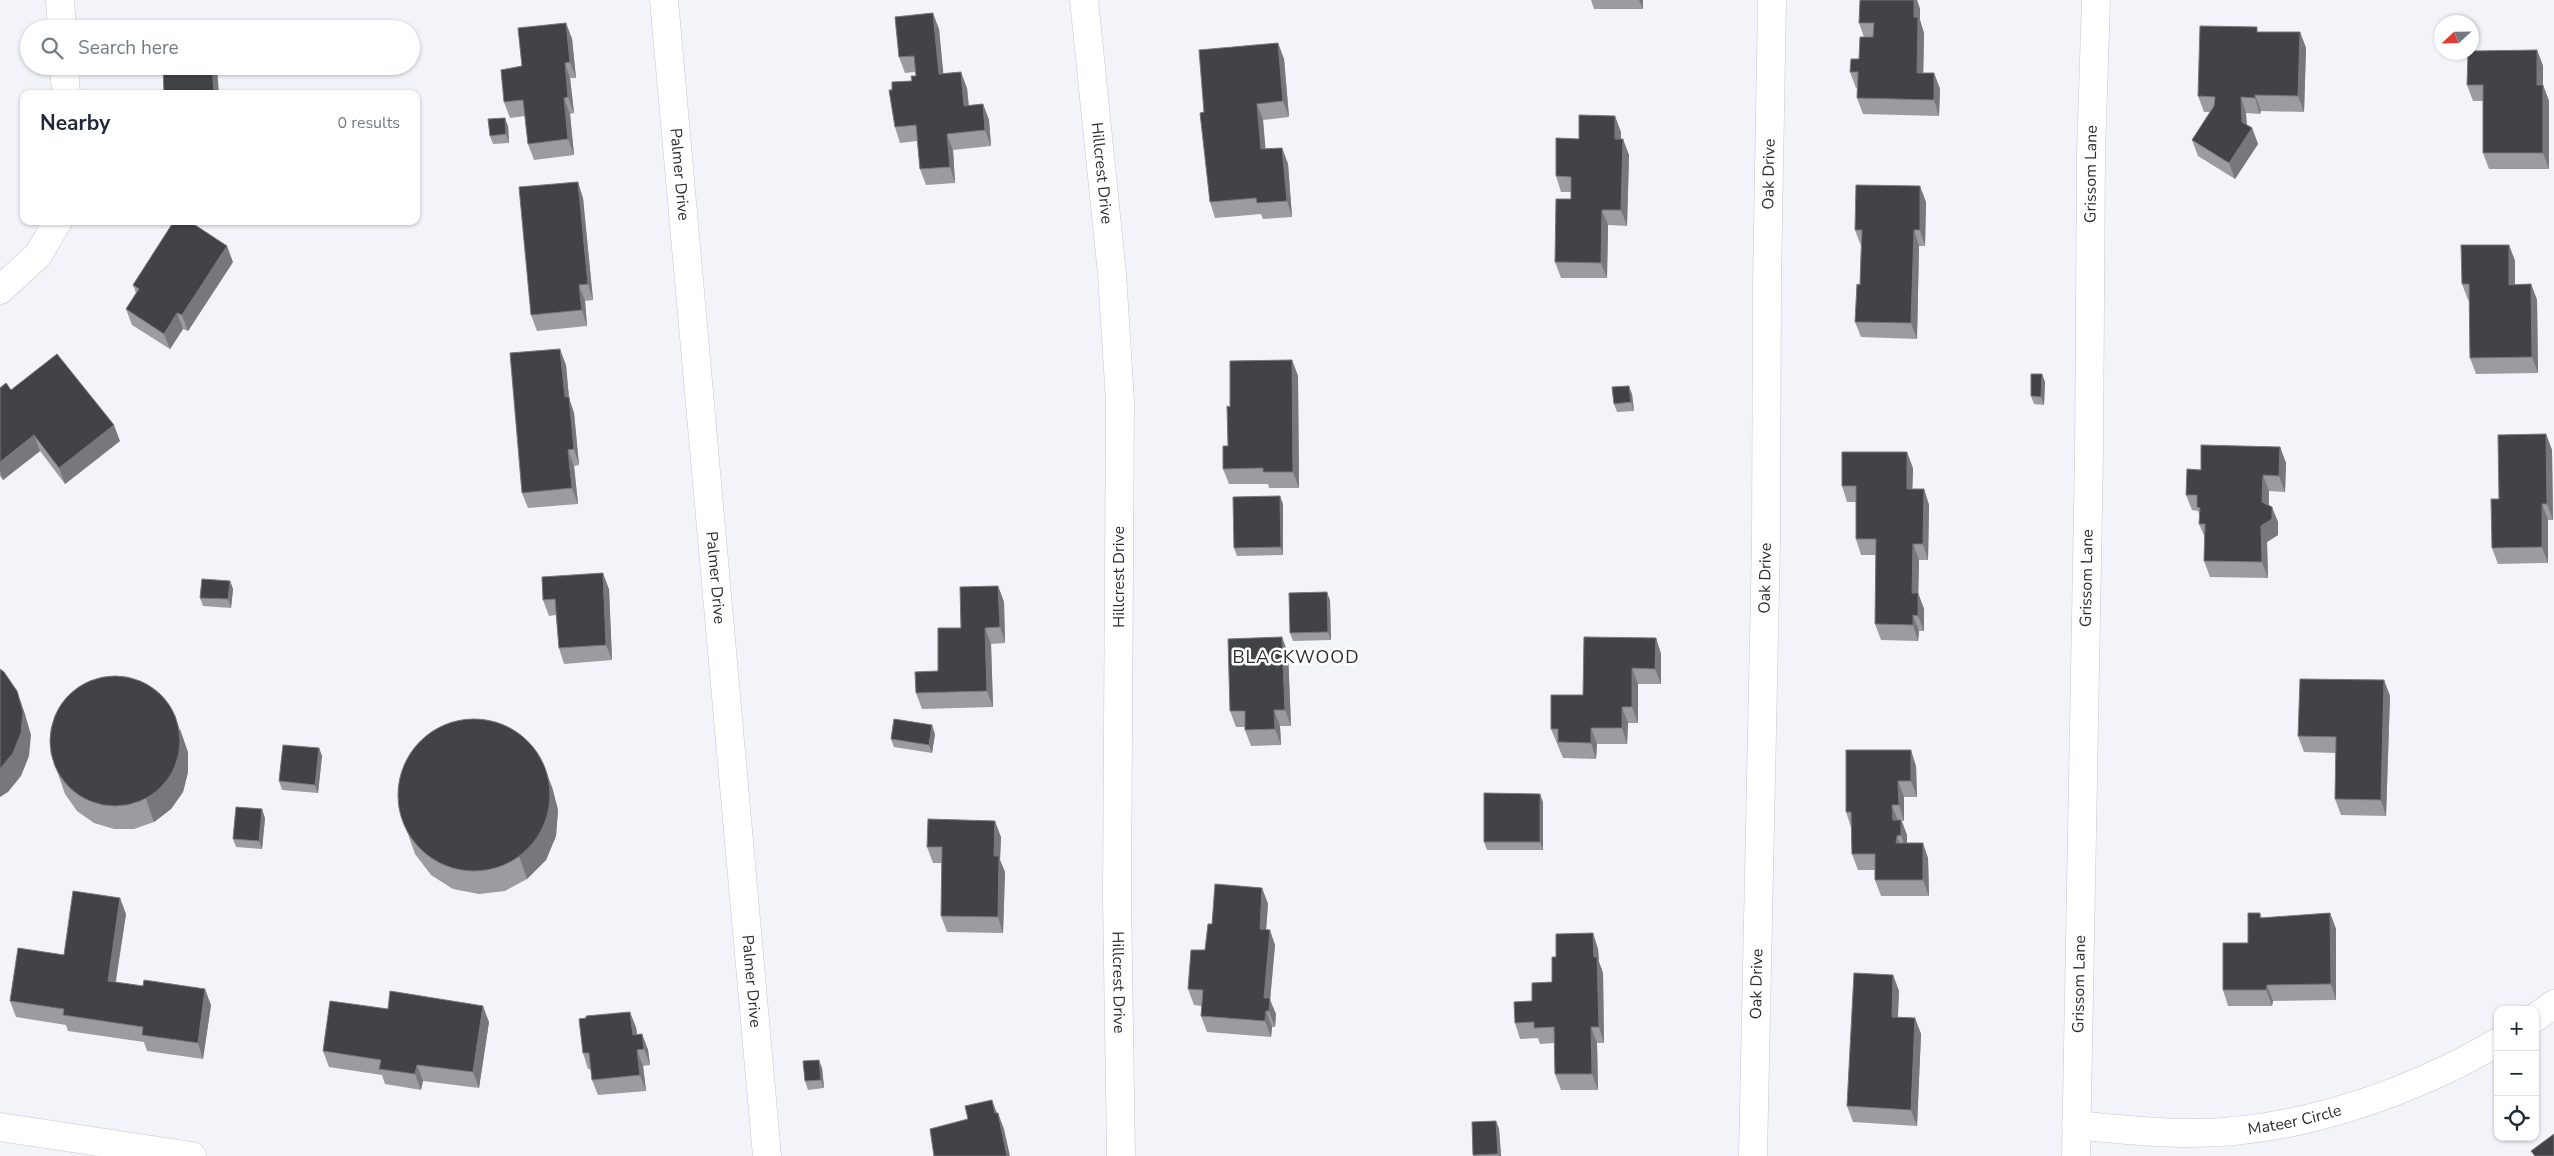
<!DOCTYPE html>
<html lang="en">
<head>
<meta charset="utf-8">
<style>
  :root { --surface:#fff; --page:#f6f6f7; --text:#1f2937; --muted:#747a83; --line:#e0e1e3 }
  body { margin:0; font-family:"Nunito Sans",sans-serif; background:var(--page); color:var(--text) }
  .controls { position:absolute; right:15px; bottom:15px; display:grid; overflow:hidden; border-radius:10px; box-shadow:0 1px 4px #0004 }
  .controls button { width:45px; height:45px; display:grid; place-items:center; padding:0; border:0; border-bottom:1px solid var(--line); background:var(--surface); color:var(--text); font:25px sans-serif }
  .compass { position:absolute; left:2434px; top:15px; width:45px; height:45px; border-radius:50%; background:var(--surface); box-shadow:0 1px 4px #0004; rotate:248deg }
  .list { margin:0; padding:0; list-style:none }
  h2 { display:flex; justify-content:space-between; align-items:center; height:65px; margin:0; padding:0 20px; font-size:21px }
  h2 small { font-size:16px; font-weight:400; color:var(--muted) }
  .icon { flex:none; width:28px; height:28px; fill:none; stroke:currentColor; stroke-width:2; stroke-linecap:round; stroke-linejoin:round }
  .map { position:relative; flex:none; width:2554px; height:1156px; overflow:hidden }
  .search { position:absolute; background:var(--surface); box-shadow:0 1px 4px #0004; left:20px; top:20px; width:400px; height:55px; display:flex; align-items:center; gap:12px; box-sizing:border-box; padding:0 18px; border-radius:28px; color:var(--muted); font-size:19px }
  .panel { position:absolute; background:var(--surface); box-shadow:0 1px 4px #0004; left:20px; top:90px; width:400px; height:135px; border-radius:10px }
  .map>svg:first-child { display:block }
  .lines { fill:none; stroke-linecap:round; stroke-linejoin:round }
  .street-casing { stroke:#c7c7cc; stroke-width:29 }
  .secondary-casing { stroke:#c7c7cc; stroke-width:29 }
  .street { stroke:#fff; stroke-width:28 }
  .secondary { stroke:#fff; stroke-width:28 }
  .wall { fill:#9a9ca0 }
  .shaded-wall { fill:#77787c }
  .building { fill:#424346; stroke:#77787c }
  .labels { text-anchor:middle; dominant-baseline:central; stroke-width:5; stroke-linejoin:round; paint-order:stroke }
  .street-label { font-size:16px; fill:#2d2d2f; stroke:#fff }
  .neighbourhood-label { font-size:18px; letter-spacing:1px; fill:#2d2d2f; stroke:#fff }
</style>
</head>
<body>
<div class="map">
<svg width="2554" height="1156" viewBox="0 0 2554 1156">
  <rect width="100%" height="100%" fill="#f3f4f9"/>
  <g class="lines">
    <g class="street-casing">
      <g id="street">
        <path d="M60 0 62 29"/>
        <path id="s1" d="M664 0 767 1156"/>
        <path id="s2" d="M1084 0 1112 274 1120 401 1117 897 1121 1156"/>
        <path d="M64 66 66 94"/>
        <path d="M0 290 38 255 58 221"/>
        <path d="M2535 1018 2554 1004"/>
        <path id="s3" d="M2076 1125C2113 1129 2151 1133 2189 1133 2293 1134 2409 1094 2498 1042"/>
        <path d="M0 1127 192 1156"/>
        <path id="s4" d="M1753 1156 1766 542 1767 282 1772 0"/>
      </g>
    </g>
    <g class="secondary-casing">
      <g id="secondary">
        <path id="s5" d="M2076 1156 2089 455 2091 153 2096 0"/>
      </g>
    </g>
    <use href="#street" class="street"/>
    <use href="#secondary" class="secondary"/>
  </g>
  <g class="wall">
    <path d="M1591 0H1643V9H1594Z"/>
    <path d="M1860 0H1917L1920 9V20L1924 33 1923 73H1934L1940 89 1939 116 1863 114 1857 98V88H1856L1850 72 1859 59 1864 37 1859 23Z"/>
    <path d="M566 23 572 39 576 78H570L574 113 570 114 574 155 534 160 528 144 525 116 510 118 504 102 522 66Z"/>
    <path d="M939 29 943 74 967 88 969 106 983 104 989 120 991 146 953 150 955 183 926 185 920 169 917 141 900 143 895 127 892 90 912 81 916 76 915 72 905 73 899 57Z"/>
    <path d="M2259 32H2300L2306 48 2304 112 2261 111 2260 114 2246 113 2247 125 2252 128 2258 144 2235 179 2198 156 2192 140 2210 112H2204L2198 96Z"/>
    <path d="M1278 43 1284 59 1289 117 1263 120 1265 149 1282 148 1288 164 1292 217 1263 219 1261 214 1215 218 1210 202Z"/>
    <path d="M2537 50 2543 66V85L2549 101V169H2489L2483 153V101H2473L2467 85Z"/>
    <path d="M508 126 509 143 493 144 490 136Z"/>
    <path d="M1621 132V139L1629 155 1627 226 1608 225 1607 278H1561L1555 262 1571 199V192H1561L1556 176 1579 139Z"/>
    <path d="M583 198 593 300 585 301 587 326 537 331 531 315Z"/>
    <path d="M1926 202 1925 246H1919L1917 339 1861 337 1855 322 1860 285 1861 246 1855 230Z"/>
    <path d="M2509 245 2515 261V284H2531L2537 300 2538 373 2476 374 2470 358 2469 300H2468L2462 284Z"/>
    <path d="M233 262 188 331 183 329 170 349 132 325 126 309 136 293 133 285Z"/>
    <path d="M1292 360 1298 376 1299 488H1269L1268 484H1229L1223 469 1228 446 1230 407Z"/>
    <path d="M566 365 569 398 574 413 579 465 574 466 578 504 528 508 522 493Z"/>
    <path d="M2042 374 2045 382 2044 405 2034 404 2031 396Z"/>
    <path d="M0 388 11 390 120 441 65 484 40 451 3 480 0 476Z"/>
    <path d="M1632 394 1634 411 1617 412 1614 404Z"/>
    <path d="M2546 434 2552 450 2553 520H2548V563L2498 564 2492 548 2499 499Z"/>
    <path d="M2280 447 2286 463 2285 492 2269 491V505L2278 522V535L2267 542 2268 578 2210 577 2204 561 2205 538 2199 524 2200 516 2198 511 2192 510 2186 495 2201 470Z"/>
    <path d="M1913 468 1912 489H1924L1929 505 1928 560H1919L1918 593 1924 609V631H1919L1918 641 1881 640 1875 624 1876 555H1861L1856 539V502H1847L1842 486Z"/>
    <path d="M1283 504V555L1237 556 1234 548Z"/>
    <path d="M230 581 233 589 231 608 203 606 200 598Z"/>
    <path d="M998 586 1004 602 1005 643 991 644 993 707 922 709 916 693 938 671 961 628Z"/>
    <path d="M609 589 612 660 564 664 559 648 556 615 549 616 543 600Z"/>
    <path d="M1330 600 1331 640 1293 641 1290 633Z"/>
    <path d="M1656 638 1661 654V684H1638V723H1628L1627 744H1597L1596 759 1563 758 1551 729 1583 695Z"/>
    <path d="M1288 653 1291 726H1280L1281 745 1251 746 1245 730V727H1236L1230 711Z"/>
    <path d="M2384 680 2390 696 2386 816 2341 815 2335 799 2336 753 2304 752 2298 736Z"/>
    <path d="M935 734 932 753 894 747 891 739Z"/>
    <path d="M319 748 322 756 318 793 282 790 279 781Z"/>
    <path d="M188 752V772L183 792 171 809 154 822 134 829H114L94 823 77 811 65 794 57 771Z"/>
    <path d="M1916 766 1917 797H1904V821H1902L1907 835V843L1928 858 1929 896H1881L1875 880V870H1858L1852 854 1851 827 1846 812Z"/>
    <path d="M552 787 558 810 556 836 546 860 527 879 505 891 479 894 453 889 431 875 415 854 398 806Z"/>
    <path d="M1543 802V850H1487L1484 842Z"/>
    <path d="M265 818 262 849 236 847 233 839Z"/>
    <path d="M1001 837 1000 860 1005 872 1003 933 947 932 941 916 942 863H933L927 847Z"/>
    <path d="M1262 888 1268 904 1266 929 1275 945 1270 1000 1276 1014 1275 1027H1272L1271 1037 1207 1032 1201 1016 1202 1006 1194 1005 1188 989 1205 950 1212 924Z"/>
    <path d="M2260 913 2262 918 2330 913 2336 929V1000L2273 1001 2272 1006H2228L2223 990 2248 943Z"/>
    <path d="M126 914 116 982 211 1005 203 1059 147 1051 144 1042 68 1031 66 1025 16 1017 10 1001 64 955Z"/>
    <path d="M1593 933 1598 949 1599 962 1603 973 1604 1043H1597L1598 1090H1561L1555 1074 1554 1043 1540 1044 1538 1038 1520 1039 1515 1023 1532 1001 1552 982 1556 957Z"/>
    <path d="M1893 975 1899 991 1898 1017 1915 1018 1921 1034 1917 1126 1853 1122 1847 1106Z"/>
    <path d="M388 1009 489 1022 479 1088 423 1081 421 1090 385 1084 382 1075 329 1067 323 1051Z"/>
    <path d="M636 1027 637 1035 642 1034 648 1050 650 1065 643 1066 646 1091 598 1095 592 1080 591 1069H588L583 1053Z"/>
    <path d="M822 1068 824 1088 808 1090 805 1081Z"/>
    <path d="M1496 1121 1499 1129 1501 1156H1474L1473 1155Z"/>
  </g>
  <g class="shaded-wall">
    <path d="M1639 0H1643V9Z"/>
    <path d="M1914 0H1917L1920 9V20L1924 33 1923 89 1917 73 1914 17Z"/>
    <path d="M933 13 939 29 945 90 939 74Z"/>
    <path d="M566 23 572 39 576 78 570 62Z"/>
    <path d="M2300 32 2306 48 2304 112 2298 96Z"/>
    <path d="M1278 43 1284 59 1289 117 1283 101Z"/>
    <path d="M2537 50 2543 66V101L2537 85Z"/>
    <path d="M565 63 570 78 574 113 568 97Z"/>
    <path d="M212 66H216L217 68 219 94H214Z"/>
    <path d="M961 72 967 88 970 122 964 106Z"/>
    <path d="M1934 73 1940 89 1939 116 1934 100Z"/>
    <path d="M2543 85 2549 101V169L2543 153Z"/>
    <path d="M2255 95 2261 111 2260 114 2255 98Z"/>
    <path d="M2241 97 2246 113 2247 136 2252 128 2258 144 2235 179 2229 163 2242 122Z"/>
    <path d="M564 98 570 114 574 155 568 139Z"/>
    <path d="M983 104 989 120 991 146 985 130Z"/>
    <path d="M1257 104 1263 120 1267 165 1261 149Z"/>
    <path d="M1615 116 1621 132 1620 155 1615 139Z"/>
    <path d="M505 118 508 126 509 143 506 134Z"/>
    <path d="M947 134 953 150 955 183 950 167Z"/>
    <path d="M1623 139 1629 155 1627 226 1621 210Z"/>
    <path d="M1282 148 1288 164 1292 217 1287 201Z"/>
    <path d="M578 182 583 198 593 300 588 284Z"/>
    <path d="M1920 186 1926 202 1925 246 1920 230Z"/>
    <path d="M1602 210 1608 225 1607 278 1601 263Z"/>
    <path d="M1914 230 1919 246 1917 339 1911 323Z"/>
    <path d="M2509 245 2515 261V300L2509 285Z"/>
    <path d="M227 246 233 262 188 331 182 315Z"/>
    <path d="M2531 284 2537 300 2538 373 2532 357Z"/>
    <path d="M579 285 585 301 587 326 582 310Z"/>
    <path d="M177 313 183 329 170 349 164 334Z"/>
    <path d="M560 349 566 365 569 398 574 413 579 465 574 449 565 397Z"/>
    <path d="M1292 360 1298 376 1299 488 1293 472Z"/>
    <path d="M2042 374 2045 382 2044 405 2041 397Z"/>
    <path d="M1629 386 1632 394 1634 411 1631 402Z"/>
    <path d="M114 425 120 441 65 484 59 468Z"/>
    <path d="M2546 434 2552 450 2553 520 2547 504Z"/>
    <path d="M34 435 40 451 3 480 0 471V462Z"/>
    <path d="M2280 447 2286 463 2285 492 2279 476Z"/>
    <path d="M568 450 574 466 578 504 572 488Z"/>
    <path d="M1907 452 1913 468 1912 505 1907 489Z"/>
    <path d="M2263 475 2269 491 2268 518 2262 502Z"/>
    <path d="M1924 489 1929 505 1928 560 1923 544Z"/>
    <path d="M1280 496 1283 504V555L1281 547Z"/>
    <path d="M2542 504 2548 520V563L2542 547Z"/>
    <path d="M2272 507 2278 522V535L2267 542 2268 578 2262 562 2261 526Z"/>
    <path d="M1913 544 1919 560 1918 609 1912 593Z"/>
    <path d="M603 573 609 589 612 660 606 645Z"/>
    <path d="M230 581 233 589 231 608 228 599Z"/>
    <path d="M998 586 1004 602 1005 643 1000 627Z"/>
    <path d="M1327 592 1330 600 1331 640 1328 632Z"/>
    <path d="M1918 593 1924 609V631L1918 616Z"/>
    <path d="M1913 615 1919 631 1918 641 1913 625Z"/>
    <path d="M985 628 991 644 993 707 987 691Z"/>
    <path d="M1282 637 1288 653 1291 726 1285 710Z"/>
    <path d="M1656 638 1661 654V684L1655 669Z"/>
    <path d="M1632 668 1638 684V723L1632 707Z"/>
    <path d="M2384 680 2390 696 2386 816 2381 800Z"/>
    <path d="M17 691 25 714 31 735 29 756 21 776 8 792 0 797V769Z"/>
    <path d="M1622 707 1628 723 1627 744 1622 728Z"/>
    <path d="M1274 710 1280 726 1281 745 1275 729Z"/>
    <path d="M932 725 935 734 932 753 929 745Z"/>
    <path d="M1591 728 1597 744 1596 759 1591 743Z"/>
    <path d="M180 729 188 752V772L183 792 171 809 154 822 146 799Z"/>
    <path d="M319 748 322 756 318 793 315 785Z"/>
    <path d="M1911 750 1916 766 1917 797 1911 781Z"/>
    <path d="M543 764 552 787 558 810 556 836 546 860 527 879 519 856Z"/>
    <path d="M1898 781 1904 797V821L1899 805Z"/>
    <path d="M1540 794 1543 802V850L1540 842Z"/>
    <path d="M1892 805 1898 821 1893 820Z"/>
    <path d="M262 809 265 818 262 849 259 841Z"/>
    <path d="M1901 820 1907 835V851L1901 835Z"/>
    <path d="M995 821 1001 837 1000 860 1005 872 1003 933 998 917 994 856Z"/>
    <path d="M1897 836 1902 851 1896 843Z"/>
    <path d="M1923 843 1928 858 1929 896 1923 880Z"/>
    <path d="M1262 888 1268 904 1265 945 1260 929Z"/>
    <path d="M120 898 126 914 113 997 108 981Z"/>
    <path d="M2330 913 2336 929V1000L2331 984Z"/>
    <path d="M1270 930 1275 945 1270 1000 1276 1014 1275 1027 1264 998Z"/>
    <path d="M1593 933 1598 949 1599 962 1603 973 1604 1043 1599 1027 1594 957Z"/>
    <path d="M1893 975 1899 991 1897 1033 1892 1017Z"/>
    <path d="M2267 985 2273 1001 2272 1006 2266 990Z"/>
    <path d="M205 989 211 1005 203 1059 198 1043Z"/>
    <path d="M483 1006 489 1022 479 1088 473 1072Z"/>
    <path d="M1266 1011 1272 1027 1271 1037 1265 1021Z"/>
    <path d="M630 1012 636 1027 639 1051 633 1035Z"/>
    <path d="M1915 1018 1921 1034 1917 1126 1911 1110Z"/>
    <path d="M1591 1027 1597 1043 1598 1090 1592 1074Z"/>
    <path d="M642 1034 648 1050 650 1065 644 1049Z"/>
    <path d="M637 1050 643 1066 646 1091 640 1075Z"/>
    <path d="M819 1060 822 1068 824 1088 821 1080Z"/>
    <path d="M417 1065 423 1081 421 1090 415 1074Z"/>
    <path d="M992 1100 998 1116 995 1113Z"/>
    <path d="M998 1113 1004 1129 1010 1156H1007Z"/>
    <path d="M1496 1121 1499 1129 1501 1156H1499L1498 1154Z"/>
  </g>
  <g class="building">
    <path d="M1860 0H1914V17H1918L1917 73H1934V100L1857 98 1858 72H1850L1851 59H1859L1860 37H1873L1874 23H1859Z"/>
    <path d="M933 13 939 74 961 72 964 106 983 104 985 130 947 134 950 167 920 169 916 125 895 127 889 90H892V82L912 81 911 76H916L914 56 899 57 895 17Z"/>
    <path d="M566 23 570 62 565 63 568 97 564 98 568 139 528 144 523 100 504 102 501 70 522 66 518 28Z"/>
    <path d="M2200 26 2257 27V32H2300L2298 96 2255 95V98L2241 97 2242 122 2252 128 2229 163 2192 140 2214 106 2215 97 2198 96Z"/>
    <path d="M1278 43 1283 101 1257 104 1261 149 1282 148 1287 201 1257 203 1256 198 1210 202 1200 113 1204 112 1199 50Z"/>
    <path d="M2537 50V85H2543V153H2483V85H2467L2468 52H2472V51Z"/>
    <path d="M163 66H212L214 94H164Z"/>
    <path d="M1579 115 1615 116V139H1623L1621 210H1602L1601 263 1555 262 1556 199H1571V177L1556 176V138L1579 139Z"/>
    <path d="M505 118 506 134 490 136 488 119Z"/>
    <path d="M578 182 588 284 579 285 582 310 531 315 519 187Z"/>
    <path d="M1856 185 1920 186V230H1914L1911 323 1855 322 1857 284 1860 285 1862 230H1855Z"/>
    <path d="M174 221H189L227 246 182 315 177 313 164 334 126 309 139 289 133 285Z"/>
    <path d="M2461 245H2509V285L2531 284 2532 357 2470 358 2469 284H2462Z"/>
    <path d="M560 349 565 397H569L574 449 568 450 572 488 522 493 510 353Z"/>
    <path d="M57 354 114 425 59 468 34 435 0 462V388L6 383 11 390Z"/>
    <path d="M1292 360 1293 472H1263V468L1223 469V446H1228L1227 406 1230 407V361Z"/>
    <path d="M2031 374H2042L2041 397 2031 396Z"/>
    <path d="M1629 386 1631 402 1614 404 1612 387Z"/>
    <path d="M2546 434 2547 504H2542V547L2492 548 2491 499H2499L2498 435Z"/>
    <path d="M2201 445 2280 447 2279 476 2263 475 2262 502 2272 507V519L2261 526 2262 562 2204 561 2205 524H2199L2200 508 2197 507V495H2186L2187 469 2201 470Z"/>
    <path d="M1842 452H1907V489H1924L1923 544H1913L1912 593H1918V616L1913 615V625L1875 624 1876 539H1856V486H1842Z"/>
    <path d="M1280 496 1281 547 1234 548 1233 497Z"/>
    <path d="M603 573 606 645 559 648 555 599 543 600 542 577Z"/>
    <path d="M202 579 230 581 228 599 200 598Z"/>
    <path d="M998 586 1000 627 985 628 987 691 916 693 915 672 938 671V628H961L960 587Z"/>
    <path d="M1327 592 1328 632 1290 633 1289 593Z"/>
    <path d="M1282 637 1285 710H1274L1275 729 1245 730V711H1230L1228 639Z"/>
    <path d="M1584 637 1656 638 1655 669 1632 668V707H1622V728H1591V743L1558 742V729H1551V695H1583Z"/>
    <path d="M0 669 4 672 17 691 23 712 21 733 13 753 0 769Z"/>
    <circle cx="115" cy="741" r="65"/>
    <path d="M2300 679 2384 680 2381 800 2335 799 2336 737 2298 736Z"/>
    <path d="M894 719 932 725 929 745 891 739Z"/>
    <circle cx="474" cy="795" r="76"/>
    <path d="M283 745 319 748 315 785 279 781Z"/>
    <path d="M1846 750H1911V781H1898L1899 805H1892L1893 820H1901V835L1897 836 1896 843H1923V880H1875V854H1852L1851 812H1846Z"/>
    <path d="M1484 793 1540 794V842H1484Z"/>
    <path d="M236 807 262 809 259 841 233 839Z"/>
    <path d="M928 819 995 821 994 856H999L998 917 941 916 942 847H927Z"/>
    <path d="M1215 884 1262 888 1260 929 1270 930 1264 998H1270L1269 1011H1266L1265 1021 1201 1016 1203 990 1188 989 1191 950H1205L1208 924H1212Z"/>
    <path d="M73 891 120 898 108 981 143 986 144 980 205 989 198 1043 142 1035 143 1027 63 1015 64 1009 10 1001 18 948 64 955Z"/>
    <path d="M2248 913H2260V918L2330 913 2331 984 2267 985 2266 990H2223V943H2248Z"/>
    <path d="M1593 933 1594 957H1597L1599 1027H1591L1592 1074H1555L1554 1027 1534 1028V1022L1515 1023 1514 1002 1532 1001V983L1552 982V957H1556V934Z"/>
    <path d="M1854 973 1893 975 1892 1017 1915 1018 1911 1110 1847 1106Z"/>
    <path d="M390 991 483 1006 473 1072 417 1065 415 1074 379 1069 381 1060 323 1051 330 1001 388 1009Z"/>
    <path d="M630 1012 633 1035 642 1034 644 1049 637 1050 640 1075 592 1080 589 1053H583L579 1019 586 1018V1016Z"/>
    <path d="M819 1060 821 1080 805 1081 803 1061Z"/>
    <path d="M992 1100 995 1113H998L1007 1156H934L930 1129 968 1119 965 1106Z"/>
    <path d="M1496 1121 1498 1154 1473 1155 1472 1122Z"/>
    <path d="M2554 1134V1156H2535L2531 1151Z"/>
  </g>
  <g class="labels">
    <g class="street-label">
      <text stroke="none"><textPath href="#s2" startOffset="174">Hillcrest Drive</textPath></text>
      <text stroke="none"><textPath href="#s4" startOffset="982">Oak Drive</textPath></text>
      <text stroke="none"><textPath href="#s5" startOffset="982">Grissom Lane</textPath></text>
      <text stroke="none"><textPath href="#s1" startOffset="175">Palmer Drive</textPath></text>
      <text transform="translate(1119 577) rotate(-90)">Hillcrest Drive</text>
      <text stroke="none"><textPath href="#s1" startOffset="580">Palmer Drive</textPath></text>
      <text stroke="none"><textPath href="#s4" startOffset="578">Oak Drive</textPath></text>
      <text stroke="none"><textPath href="#s5" startOffset="578">Grissom Lane</textPath></text>
      <text stroke="none"><textPath href="#s1" startOffset="985">Palmer Drive</textPath></text>
      <text stroke="none"><textPath href="#s2" startOffset="984">Hillcrest Drive</textPath></text>
      <text stroke="none"><textPath href="#s4" startOffset="172">Oak Drive</textPath></text>
      <text stroke="none"><textPath href="#s5" startOffset="172">Grissom Lane</textPath></text>
      <text stroke="none"><textPath href="#s3" startOffset="220">Mateer Circle</textPath></text>
    </g>
    <g class="neighbourhood-label">
      <text x="1296" y="657">BLACKWOOD</text>
    </g>
  </g>
</svg>
<div class="controls">
<button>+</button>
<button>−</button>
<button><svg class="icon" aria-label="locate" viewBox="0 0 24 24"><circle cx="12" cy="12" r="6"/><path d="M12 2v4M12 18v4M2 12h4M18 12h4"/></svg></button>
</div>
<svg class="compass" viewBox="-18 -18 36 36"><path d="M0-13l5 13h-10z" fill="#e53935"/><path d="M0 13l5-13h-10z" fill="#747a83"/></svg>
<div class="search"><svg class="icon" aria-label="search" viewBox="0 0 24 24"><circle cx="10" cy="10" r="6"/><path d="M15 15l6 6"/></svg>Search here</div>
<section class="panel">
<h2>Nearby<small>0 results</small></h2>
<ul class="list">
</ul>
</section>
</div>
</body>
</html>
